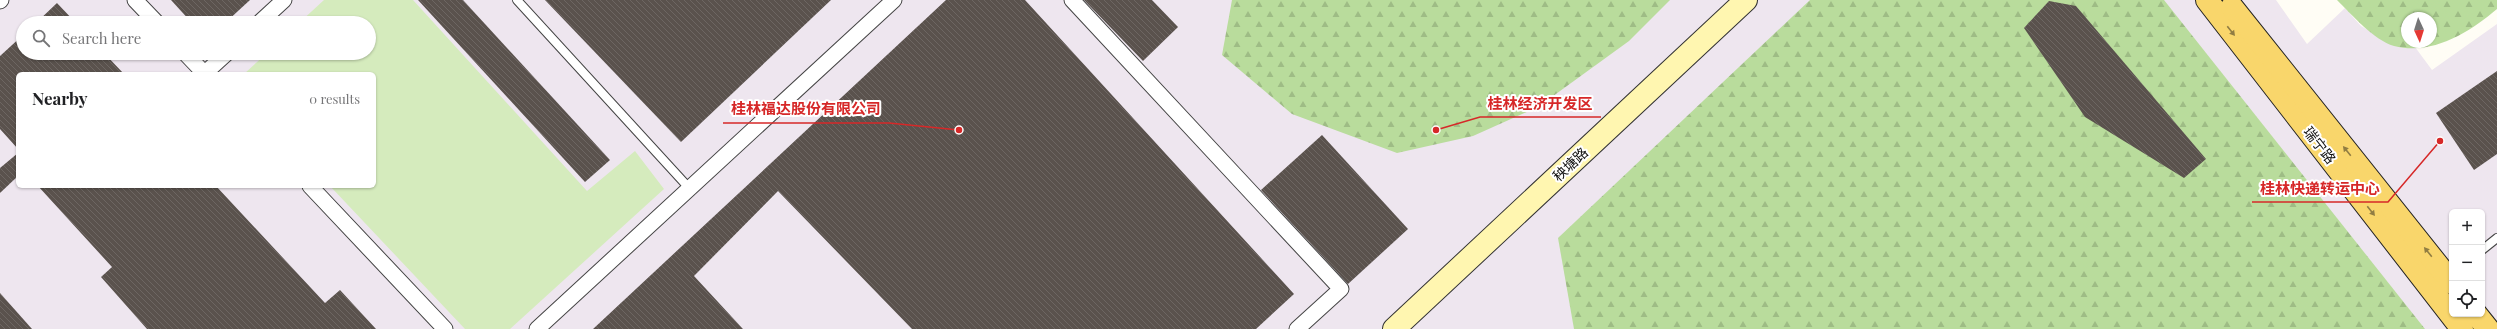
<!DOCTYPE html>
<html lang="en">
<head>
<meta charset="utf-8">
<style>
  :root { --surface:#fff; --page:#f6f6f6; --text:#202124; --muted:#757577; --line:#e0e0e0 }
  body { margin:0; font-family:"Playfair Display","Noto Sans SC",serif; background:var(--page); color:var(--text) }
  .controls { position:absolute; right:12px; bottom:12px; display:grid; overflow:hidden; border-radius:6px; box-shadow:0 1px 3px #0004 }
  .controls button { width:36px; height:36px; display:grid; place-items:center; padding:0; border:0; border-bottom:1px solid var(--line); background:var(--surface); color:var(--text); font:20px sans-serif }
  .compass { position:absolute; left:2401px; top:12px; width:36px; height:36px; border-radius:50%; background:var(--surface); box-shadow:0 1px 3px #0004; rotate:176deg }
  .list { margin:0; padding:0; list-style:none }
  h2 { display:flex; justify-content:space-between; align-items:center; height:52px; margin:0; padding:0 16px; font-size:17px }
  h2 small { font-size:13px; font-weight:400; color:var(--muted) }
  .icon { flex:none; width:22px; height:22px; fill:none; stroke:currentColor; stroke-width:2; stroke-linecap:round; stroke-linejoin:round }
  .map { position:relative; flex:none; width:2497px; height:329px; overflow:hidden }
  .search { position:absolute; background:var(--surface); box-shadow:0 1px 3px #0004; left:16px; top:16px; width:360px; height:44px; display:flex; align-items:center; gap:10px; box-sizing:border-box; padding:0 14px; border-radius:22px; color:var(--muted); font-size:15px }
  .panel { position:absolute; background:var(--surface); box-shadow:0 1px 3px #0004; left:16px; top:72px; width:360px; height:116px; border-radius:6px }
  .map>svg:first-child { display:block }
  .industrial { fill:#eee6ef; fill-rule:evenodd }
  .grass { fill:#d5ebbd }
  .forest { fill:url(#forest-firs); fill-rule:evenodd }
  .building { fill:url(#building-back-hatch) }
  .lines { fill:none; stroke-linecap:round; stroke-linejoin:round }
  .lane-casing { stroke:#444; stroke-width:10 }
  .street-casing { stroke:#444; stroke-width:17 }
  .secondary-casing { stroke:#333; stroke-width:24 }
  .primary-casing { stroke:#222; stroke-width:24 }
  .lane { stroke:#fff; stroke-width:8 }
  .street { stroke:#fff; stroke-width:15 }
  .secondary { stroke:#fff6b0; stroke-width:22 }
  .primary { stroke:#f9d66b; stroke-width:22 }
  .oneway { fill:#917d42 }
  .labels { text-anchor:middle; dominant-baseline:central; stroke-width:4; stroke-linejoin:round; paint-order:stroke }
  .street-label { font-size:14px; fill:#111; stroke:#fff }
  .leader { fill:none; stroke:#d62828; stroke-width:1.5 }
  .callout-dot { fill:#d62828; stroke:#fff; stroke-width:1.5 }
  .callout-label { font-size:15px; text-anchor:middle; font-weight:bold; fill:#d62828; stroke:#fff; stroke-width:4; stroke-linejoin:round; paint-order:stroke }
</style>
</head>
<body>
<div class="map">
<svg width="2497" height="329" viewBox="0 0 2497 329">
  <defs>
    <pattern id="forest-firs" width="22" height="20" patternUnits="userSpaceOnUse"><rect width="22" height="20" fill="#b9dc9c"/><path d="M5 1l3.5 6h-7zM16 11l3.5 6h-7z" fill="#9ebc85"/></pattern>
    <pattern id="building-back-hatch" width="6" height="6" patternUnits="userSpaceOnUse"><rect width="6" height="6" fill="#5a524d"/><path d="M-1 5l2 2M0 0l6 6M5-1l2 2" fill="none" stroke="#6d6662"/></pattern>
  </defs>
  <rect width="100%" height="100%" fill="#fffdf5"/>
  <path class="industrial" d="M0 0H2276L2307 44 2345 8 2361 26 2394 45 2415 47 2432 70 2497 24V329H0ZM23 23H369V53H23ZM18 74H374V186H18ZM2452 212H2482V314H2452Z"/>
  <path class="grass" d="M324 0H413L587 191 635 151 664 189 510 329H465L330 186H374V74H244L267 53H369V23H299Z"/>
  <g class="forest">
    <path d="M1232 0H1670L1629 41 1538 107 1473 136 1397 153 1292 114 1222 55Z"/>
    <path d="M1810 0H2164L2425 329H1574L1558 238Z"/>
    <path d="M2337 0H2497V9C2470 32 2432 56 2394 46 2374 40 2352 15 2337 0ZM2407 18H2431V42H2407Z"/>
  </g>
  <g class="building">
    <path d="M171 0H250L225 23H192Z"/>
    <path d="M418 0H463L610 160 585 182Z"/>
    <path d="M545 0H831L681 142Z"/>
    <path d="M946 0H1025L1294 294 1256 329H912L778 191 694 276 743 329H593Z"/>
    <path d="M1084 0H1152L1178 27 1143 61Z"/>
    <path d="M2049 1 2076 6 2206 159 2184 178 2085 117 2024 28Z"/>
    <path d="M57 3 76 23H36Z"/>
    <path d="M23 35V53H104L124 74H18V149L0 129V56Z"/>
    <path d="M2497 71V154L2474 170 2436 113Z"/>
    <path d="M1322 135 1408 229 1348 284 1261 190Z"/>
    <path d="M18 153V176L0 193V168Z"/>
    <path d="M38 186H216L325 303 340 290 376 329H147L101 277 112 267Z"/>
    <path d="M0 293 32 329H0Z"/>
  </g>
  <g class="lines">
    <g class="lane-casing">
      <g id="lane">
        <path d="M517 0 690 189"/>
        <path d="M2482 250 2497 238"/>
      </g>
    </g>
    <g class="street-casing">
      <g id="street">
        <path d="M135 0 157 23"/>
        <path d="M1072 0 1341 289 1297 329"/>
        <path d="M0 1 1 0"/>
        <path d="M259 23 284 0"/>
        <path d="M185 53 205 74"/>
        <path d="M204 74 227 53"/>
        <path d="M310 186 445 329"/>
        <path d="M537 329 894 0"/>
      </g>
    </g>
    <g class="secondary-casing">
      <path id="secondary" d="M1394 329 1746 0"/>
    </g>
    <g class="primary-casing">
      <g id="primary">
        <path d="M2207 0 2462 329"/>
        <path d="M2232 7 2452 283"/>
        <path d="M2476 314 2488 329"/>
      </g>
    </g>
    <use href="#lane" class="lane"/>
    <use href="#street" class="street"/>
    <use href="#secondary" class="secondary"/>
    <use href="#primary" class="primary"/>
  </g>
  <defs><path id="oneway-solid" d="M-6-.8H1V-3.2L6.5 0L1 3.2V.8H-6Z"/></defs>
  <g class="oneway">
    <use href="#oneway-solid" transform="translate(2231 31) rotate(52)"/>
    <use href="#oneway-solid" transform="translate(2347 151) rotate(-129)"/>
    <use href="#oneway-solid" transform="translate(2371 211) rotate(52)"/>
    <use href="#oneway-solid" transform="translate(2428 252) rotate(-129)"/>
  </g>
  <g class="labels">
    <g class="street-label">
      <text transform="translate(2320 145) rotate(52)">瑞宁路</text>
      <text transform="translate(1570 164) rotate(-43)">秧塘路</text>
    </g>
  </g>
  <path class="leader" d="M1436 130L1480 117H1601M959 130L889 123H723M2440 141L2388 202H2252"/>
  <g class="callout-dot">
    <circle cx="1436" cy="130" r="4"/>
    <circle cx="959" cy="130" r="4"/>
    <circle cx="2440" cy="141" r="4"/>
  </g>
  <g class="callout-label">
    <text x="1540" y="109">桂林经济开发区</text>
    <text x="806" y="114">桂林福达股份有限公司</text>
    <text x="2320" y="194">桂林快递转运中心</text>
  </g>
</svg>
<div class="controls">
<button>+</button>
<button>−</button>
<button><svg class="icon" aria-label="locate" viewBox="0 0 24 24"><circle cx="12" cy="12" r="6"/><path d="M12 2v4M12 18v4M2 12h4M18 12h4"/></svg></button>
</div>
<svg class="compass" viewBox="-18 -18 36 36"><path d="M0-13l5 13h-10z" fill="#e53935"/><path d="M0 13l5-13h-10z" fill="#757577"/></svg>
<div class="search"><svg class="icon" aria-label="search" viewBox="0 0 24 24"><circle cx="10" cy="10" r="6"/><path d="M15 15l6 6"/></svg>Search here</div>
<section class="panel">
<h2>Nearby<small>0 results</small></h2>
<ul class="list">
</ul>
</section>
</div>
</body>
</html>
